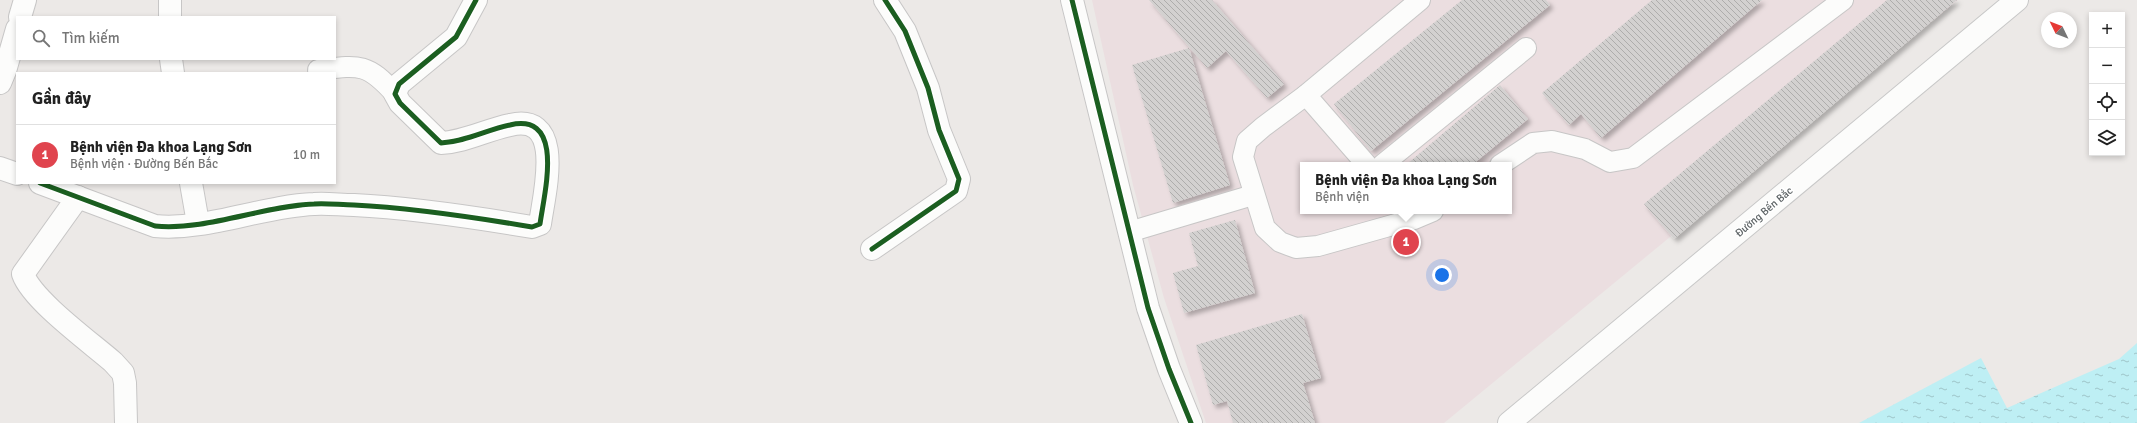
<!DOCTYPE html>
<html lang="vi">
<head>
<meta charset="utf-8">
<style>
  :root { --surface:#fff; --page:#f2f2f2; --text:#222; --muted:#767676; --line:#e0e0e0; --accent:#8f9292 }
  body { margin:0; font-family:Signika,sans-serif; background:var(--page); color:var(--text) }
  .controls { position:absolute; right:12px; top:12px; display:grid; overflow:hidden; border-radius:0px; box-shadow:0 2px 6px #0003 }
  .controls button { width:36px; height:36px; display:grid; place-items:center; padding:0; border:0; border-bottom:1px solid var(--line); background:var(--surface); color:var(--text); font:20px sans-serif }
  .compass { position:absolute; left:2041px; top:12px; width:36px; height:36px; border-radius:50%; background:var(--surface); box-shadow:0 2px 6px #0003; rotate:313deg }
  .you { position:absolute; left:1442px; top:275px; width:14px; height:14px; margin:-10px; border:3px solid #fff; border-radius:50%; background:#1a73e8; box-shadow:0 0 0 6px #1a73e833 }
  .badge { display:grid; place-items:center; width:26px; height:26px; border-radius:50%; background:var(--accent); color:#fff; font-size:13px; font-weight:700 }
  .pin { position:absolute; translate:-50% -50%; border:2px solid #fff; box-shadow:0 1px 4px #0006 }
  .popup { position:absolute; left:1300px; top:162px; width:212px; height:52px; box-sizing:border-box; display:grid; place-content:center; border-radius:0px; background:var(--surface); filter:drop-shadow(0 1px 3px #0005); font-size:13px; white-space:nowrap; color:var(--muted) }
  .popup b { font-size:15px; color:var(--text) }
  .popup::after { content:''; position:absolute; left:50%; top:100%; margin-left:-8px; border:8px solid transparent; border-top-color:var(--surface) }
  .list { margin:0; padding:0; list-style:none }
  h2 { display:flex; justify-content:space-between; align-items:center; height:52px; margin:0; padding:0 16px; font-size:17px }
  h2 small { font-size:13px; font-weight:400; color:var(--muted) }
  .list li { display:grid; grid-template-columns:26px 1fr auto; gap:12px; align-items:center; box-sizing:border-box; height:60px; padding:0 16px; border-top:1px solid var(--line) }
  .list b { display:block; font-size:15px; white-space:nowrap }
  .list p { margin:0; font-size:13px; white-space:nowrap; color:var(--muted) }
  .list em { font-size:13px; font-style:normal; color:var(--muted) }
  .icon { flex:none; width:22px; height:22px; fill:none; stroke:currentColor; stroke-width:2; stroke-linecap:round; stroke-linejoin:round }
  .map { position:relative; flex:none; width:2137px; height:423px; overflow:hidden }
  .search { position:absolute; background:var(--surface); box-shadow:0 2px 6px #0003; left:16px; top:16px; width:320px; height:44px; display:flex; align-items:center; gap:10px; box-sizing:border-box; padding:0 14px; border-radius:0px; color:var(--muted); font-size:15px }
  .panel { position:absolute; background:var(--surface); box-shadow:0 2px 6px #0003; left:16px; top:72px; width:320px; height:112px; border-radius:0px }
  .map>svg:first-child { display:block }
  .medical { fill:#ebdee0; fill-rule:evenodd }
  .water { fill:url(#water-ripples) }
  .building { fill:url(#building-back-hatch); filter:url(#shadow) }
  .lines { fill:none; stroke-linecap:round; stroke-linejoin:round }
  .service-casing { stroke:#c7c6c6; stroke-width:22 }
  .minor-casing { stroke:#c7c6c6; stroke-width:24 }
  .secondary-casing { stroke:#c8c8c8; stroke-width:24 }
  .service { stroke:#fcfcfb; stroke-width:20 }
  .minor { stroke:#fcfcfb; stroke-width:22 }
  .secondary { stroke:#fcfcfb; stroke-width:22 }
  .cycleway-casing { stroke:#fff; stroke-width:8 }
  .cycleway { stroke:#1b5e20; stroke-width:5 }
  .labels { text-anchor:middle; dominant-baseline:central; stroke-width:3; stroke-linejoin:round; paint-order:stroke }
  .street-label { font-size:11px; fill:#5d6365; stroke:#fff }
</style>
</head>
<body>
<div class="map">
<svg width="2137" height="423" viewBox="0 0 2137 423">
  <defs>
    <pattern id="water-ripples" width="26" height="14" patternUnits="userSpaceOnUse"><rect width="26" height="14" fill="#beeff4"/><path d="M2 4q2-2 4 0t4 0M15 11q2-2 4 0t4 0" fill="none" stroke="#9ec5c9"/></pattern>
    <pattern id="building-back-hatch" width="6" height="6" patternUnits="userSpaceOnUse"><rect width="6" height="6" fill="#d3d1d0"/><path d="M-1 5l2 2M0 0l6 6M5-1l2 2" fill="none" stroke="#aeadac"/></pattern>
    <filter id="shadow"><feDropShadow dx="3.5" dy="3.5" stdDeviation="2" flood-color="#0004"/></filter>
  </defs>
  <rect width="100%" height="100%" fill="#ece9e7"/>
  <path class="medical" d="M1092 0H1958L1444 423H1206L1164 298 1133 185ZM1303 165H1509V211H1303Z"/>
  <path class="water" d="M2137 343V423H1859L1981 358 2007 408 2119 359Z"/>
  <g class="building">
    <path d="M1149 0H1212L1284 84 1267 98 1226 51 1207 68Z"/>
    <path d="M1462 0H1546L1550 5 1371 151 1334 104Z"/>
    <path d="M1652 0H1762L1601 138 1581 114 1569 125 1542 93Z"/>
    <path d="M1887 0H1957L1674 239 1644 204Z"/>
    <path d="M1189 48 1230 185 1173 203 1132 65Z"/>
    <path d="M1500 85 1528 119 1472 165H1406Z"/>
    <path d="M1235 220 1255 293 1184 313 1173 273 1198 266 1189 233Z"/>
    <path d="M1302 314 1321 378 1303 383 1315 423H1233L1227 401 1213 405 1196 345Z"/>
  </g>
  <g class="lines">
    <g class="service-casing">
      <g id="service">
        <path d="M1420 0 1306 95 1263 127 1247 141 1243 157 1265 228 1280 242 1296 248 1318 246 1414 219 1433 211"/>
        <path d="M318 70C358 65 367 62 395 94"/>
        <path d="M1306 95 1367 165"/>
        <path d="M1382 165 1526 48"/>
        <path d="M1500 165 1533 143 1552 141 1585 149 1610 162 1633 158 1843 0"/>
        <path d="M1129 232 1253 195"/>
      </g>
    </g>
    <g class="minor-casing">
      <g id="minor">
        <path d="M170 0V17"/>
        <path d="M1072 0 1148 308 1169 369 1191 423"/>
        <path d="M20 17 25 0"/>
        <path d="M171 59 173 73"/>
        <path d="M0 83 5 71 17 29"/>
        <path d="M0 168 17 174"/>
        <path d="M40 183 155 226C206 231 262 206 314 204 327 203 341 205 354 205 413 208 473 217 532 227L540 224C544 194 566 112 510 125 486 130 465 142 441 143L400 103 395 94 399 84 456 37 476 0"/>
        <path d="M191 183 198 223"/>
        <path d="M78 197 23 274C32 300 90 342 113 362L123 373 125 383 126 423"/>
        <path d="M872 249 956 191 959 179 939 130 928 88 905 31 885 0"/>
      </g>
    </g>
    <g class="secondary-casing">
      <path id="secondary" d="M1509 423 2017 0"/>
    </g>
    <use href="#service" class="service"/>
    <use href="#minor" class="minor"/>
    <use href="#secondary" class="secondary"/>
    <g class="cycleway-casing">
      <g id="cycleway">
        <path d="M1072 0 1148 308 1169 369 1191 423"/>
        <path d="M40 183 155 226C206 231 262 206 314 204 327 203 341 205 354 205 413 208 473 217 532 227L540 224C544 194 566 112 510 125 486 130 465 142 441 143L400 103 395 94 399 84 456 37 476 0"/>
        <path d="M872 249 956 191 959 179 939 130 928 88 905 31 885 0"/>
      </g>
    </g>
    <use href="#cycleway" class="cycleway"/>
  </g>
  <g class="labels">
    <g class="street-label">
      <text transform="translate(1764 212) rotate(-40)">Đường Bến Bắc</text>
    </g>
  </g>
</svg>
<div class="controls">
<button>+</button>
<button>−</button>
<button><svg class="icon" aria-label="locate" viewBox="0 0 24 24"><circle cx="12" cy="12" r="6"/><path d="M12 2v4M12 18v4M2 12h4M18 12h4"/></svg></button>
<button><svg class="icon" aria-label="layers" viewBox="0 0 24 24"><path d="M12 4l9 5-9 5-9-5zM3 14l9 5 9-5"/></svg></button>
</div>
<svg class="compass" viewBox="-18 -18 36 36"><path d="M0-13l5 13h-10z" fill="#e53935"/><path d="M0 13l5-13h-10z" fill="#767676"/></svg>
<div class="you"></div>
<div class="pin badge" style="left:1406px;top:242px;background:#e0444e">1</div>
<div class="popup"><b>Bệnh viện Đa khoa Lạng Sơn</b>Bệnh viện</div>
<div class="search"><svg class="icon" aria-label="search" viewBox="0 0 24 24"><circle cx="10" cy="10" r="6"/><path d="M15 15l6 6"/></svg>Tìm kiếm</div>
<section class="panel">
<h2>Gần đây<small></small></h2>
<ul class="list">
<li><span class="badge" style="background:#e0444e">1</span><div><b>Bệnh viện Đa khoa Lạng Sơn</b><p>Bệnh viện · Đường Bến Bắc</p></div><em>10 m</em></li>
</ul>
</section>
</div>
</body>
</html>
